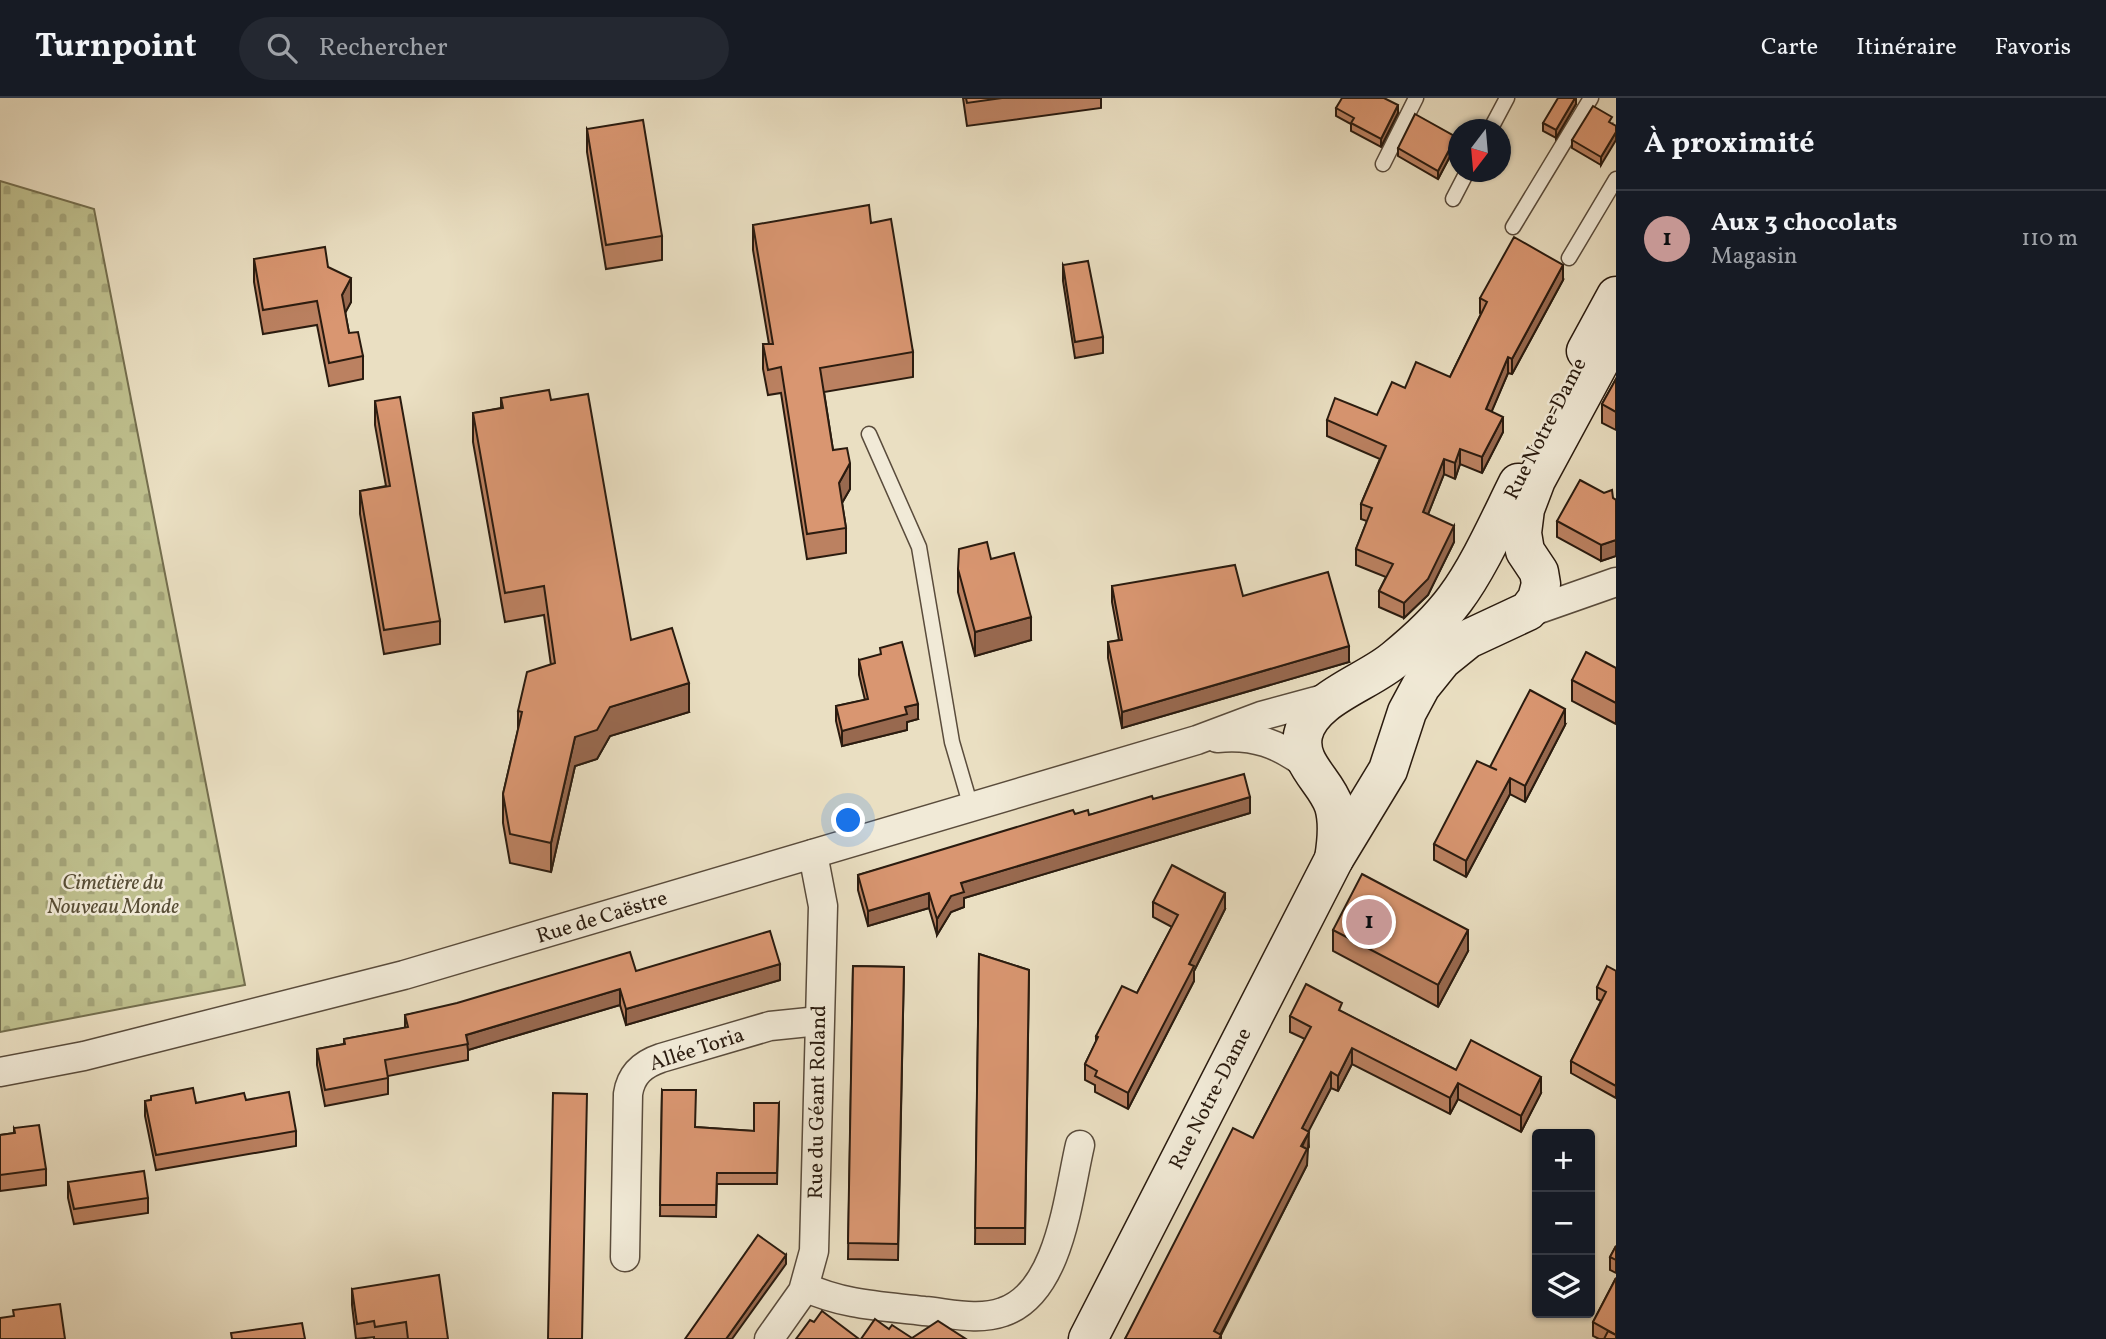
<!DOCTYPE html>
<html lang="fr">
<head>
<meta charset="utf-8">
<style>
  :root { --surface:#171b24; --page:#242831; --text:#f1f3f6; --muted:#9ea1a6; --line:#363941; --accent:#c59692 }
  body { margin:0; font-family:Vollkorn,serif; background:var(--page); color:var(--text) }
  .controls { position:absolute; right:21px; bottom:21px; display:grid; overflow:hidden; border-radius:7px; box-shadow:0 2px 5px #0004 }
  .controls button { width:63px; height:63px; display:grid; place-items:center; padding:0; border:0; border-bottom:2px solid var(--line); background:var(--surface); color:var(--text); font:35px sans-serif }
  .compass { position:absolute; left:1448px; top:21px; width:63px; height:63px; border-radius:50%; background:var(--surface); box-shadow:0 2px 5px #0004; rotate:196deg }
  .you { position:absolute; left:849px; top:723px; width:24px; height:24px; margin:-18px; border:5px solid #fff; border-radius:50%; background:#1a73e8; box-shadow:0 0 0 10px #1a73e833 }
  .badge { display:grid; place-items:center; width:46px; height:46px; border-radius:50%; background:var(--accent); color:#111; font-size:23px; font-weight:700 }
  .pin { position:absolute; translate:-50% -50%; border:4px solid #fff; box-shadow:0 2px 7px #0006 }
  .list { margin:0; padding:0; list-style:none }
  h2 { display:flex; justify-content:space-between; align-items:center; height:91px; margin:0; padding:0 28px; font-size:30px }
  h2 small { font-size:23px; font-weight:400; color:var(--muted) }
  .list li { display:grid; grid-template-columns:46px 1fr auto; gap:21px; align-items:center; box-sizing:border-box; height:98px; padding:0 28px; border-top:2px solid var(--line) }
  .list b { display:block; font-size:26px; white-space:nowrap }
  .list p { margin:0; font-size:23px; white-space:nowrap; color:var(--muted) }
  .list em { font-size:23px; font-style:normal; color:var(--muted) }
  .icon { flex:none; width:38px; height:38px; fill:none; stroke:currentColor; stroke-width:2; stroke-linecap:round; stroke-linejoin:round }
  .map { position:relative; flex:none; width:1616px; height:1241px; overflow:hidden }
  header { display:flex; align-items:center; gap:42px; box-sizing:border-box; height:98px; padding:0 35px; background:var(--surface); border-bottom:2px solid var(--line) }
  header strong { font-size:33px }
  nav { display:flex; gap:38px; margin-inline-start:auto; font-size:24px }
  .search { width:490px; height:63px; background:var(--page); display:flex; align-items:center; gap:18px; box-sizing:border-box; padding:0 24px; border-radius:38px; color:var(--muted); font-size:26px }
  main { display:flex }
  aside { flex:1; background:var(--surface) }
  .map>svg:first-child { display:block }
  .cemetery { fill:url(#cemetery-stones); stroke:#746e4e; stroke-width:2 }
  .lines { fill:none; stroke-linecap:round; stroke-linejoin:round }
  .lane-casing { stroke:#5a4c3c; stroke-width:17 }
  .street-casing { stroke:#5a4c3c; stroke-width:31 }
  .secondary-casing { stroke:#2a1b0f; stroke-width:41 }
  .lane { stroke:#f1ead7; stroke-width:14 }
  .street { stroke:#f1ead7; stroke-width:28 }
  .secondary { stroke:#f1ead7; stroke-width:38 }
  .wall { fill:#bb8161; stroke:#2a1b0f; stroke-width:2 }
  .shaded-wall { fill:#98694f; stroke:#2a1b0f; stroke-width:2 }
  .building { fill:#d99671; stroke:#2a1b0f; stroke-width:2 }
  .labels { text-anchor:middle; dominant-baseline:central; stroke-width:5; stroke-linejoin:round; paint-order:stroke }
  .street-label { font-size:21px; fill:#2a1b0f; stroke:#f1ead7 }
  .park-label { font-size:21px; font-style:italic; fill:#574d35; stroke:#f1ead7 }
</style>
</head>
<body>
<header>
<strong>Turnpoint</strong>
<div class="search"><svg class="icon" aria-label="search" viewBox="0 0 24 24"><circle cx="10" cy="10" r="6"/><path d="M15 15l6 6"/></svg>Rechercher</div>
<nav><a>Carte</a><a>Itinéraire</a><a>Favoris</a></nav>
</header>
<main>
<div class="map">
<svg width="1616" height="1241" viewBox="0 0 1616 1241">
  <defs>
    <pattern id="cemetery-stones" width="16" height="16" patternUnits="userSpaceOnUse" patternTransform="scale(1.75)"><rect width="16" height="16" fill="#bfc08e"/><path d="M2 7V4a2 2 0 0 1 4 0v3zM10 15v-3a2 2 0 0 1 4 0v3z" fill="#a4a479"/></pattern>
  </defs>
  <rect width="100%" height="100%" fill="#eadfc2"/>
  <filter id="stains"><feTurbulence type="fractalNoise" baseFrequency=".00286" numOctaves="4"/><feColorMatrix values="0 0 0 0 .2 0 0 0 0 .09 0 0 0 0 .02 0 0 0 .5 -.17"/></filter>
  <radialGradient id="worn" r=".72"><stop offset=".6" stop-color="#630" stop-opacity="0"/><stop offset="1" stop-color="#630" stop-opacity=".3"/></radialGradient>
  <path class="cemetery" d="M0 83 94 111 245 887 0 934Z"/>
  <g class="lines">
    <g class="lane-casing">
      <g id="lane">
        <path d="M1490 32 1507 0"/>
        <path d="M1383 66 1416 0"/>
        <path d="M1453 101 1467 74"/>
        <path d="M1513 129 1591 0"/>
        <path d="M1569 160 1616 81"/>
        <path d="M869 336 919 449 952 644 971 709"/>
      </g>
    </g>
    <g class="street-casing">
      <g id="street">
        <path d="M1519 518 1616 484"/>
        <path d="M1217 640C1253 636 1280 646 1308 668"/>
        <path d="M0 974 84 958 404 877 1197 642 1261 618 1331 599"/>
        <path d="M625 1159 628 996C631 976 643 966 661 960L770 928 819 923"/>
        <path d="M805 1189C843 1207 882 1208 924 1213 949 1215 978 1223 1003 1214 1060 1195 1068 1098 1080 1047"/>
        <path d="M769 1241 803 1193 814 1153 823 808 813 756"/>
      </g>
    </g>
    <g class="secondary-casing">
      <g id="secondary">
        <path d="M1586 253 1616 198"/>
        <path d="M1334 761C1337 743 1339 725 1334 708 1326 683 1297 666 1303 637 1311 600 1367 585 1395 561 1417 543 1438 524 1455 501 1479 469 1500 421 1518 385"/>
        <path d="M1088 1241 1334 761 1388 672 1407 614 1421 588 1442 562 1468 541 1528 513 1537 501 1541 486 1539 474 1525 453 1522 435 1525 411 1536 382 1616 234"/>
      </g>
    </g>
    <use href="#lane" class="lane"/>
    <use href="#street" class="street"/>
    <use href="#secondary" class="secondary"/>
  </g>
  <g class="wall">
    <path d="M963 0H1101V10L967 28Z"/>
    <path d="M1576 0V6L1556 40 1543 33V25Z"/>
    <path d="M1336 10 1398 15 1381 49 1351 33V26L1336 18Z"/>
    <path d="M1612 26 1601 67 1572 50V42Z"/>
    <path d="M587 31 662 138V162L606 171 587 54Z"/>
    <path d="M1456 47 1438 81 1398 58V50Z"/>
    <path d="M1484 74H1495L1493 78Z"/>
    <path d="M871 125 913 254V279L824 294 833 352 850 391 842 405 846 430V455L807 461 781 295 768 297 763 271V246H769L753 152V127Z"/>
    <path d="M254 161 328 169 351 204 345 214 349 235 363 258V281L329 288 317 227 263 236 254 184Z"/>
    <path d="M1063 167 1103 239V255L1075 260 1063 183Z"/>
    <path d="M1563 182 1512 276 1508 275 1491 314 1503 334 1482 375 1460 366 1455 381 1444 376 1428 416 1454 444 1428 497 1404 520 1379 509V493L1386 479 1356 467V451L1367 423 1361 421V406L1380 361 1327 338V322L1377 317 1405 290 1450 279 1481 216 1480 215V200Z"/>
    <path d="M1616 281V332L1602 325V306Z"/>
    <path d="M501 300 551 302 631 542 689 614 610 638 597 661 575 668 551 774 510 765 503 725V696L518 632V613L551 567 544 517 505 524 473 344V315L501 310Z"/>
    <path d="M375 303 440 523V546L384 556 360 416V393L386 388 375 327Z"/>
    <path d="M1613 400 1616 402V458L1601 463 1557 439V423Z"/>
    <path d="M991 461 1031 542 975 558 958 494V471Z"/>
    <path d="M1112 488 1243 498 1349 564 1122 630 1108 560V544L1119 542 1112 504Z"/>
    <path d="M859 562 918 621 907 624V632L842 648 836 623V608L865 602 859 577Z"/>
    <path d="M1616 570V626L1572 603V582Z"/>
    <path d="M1565 627 1525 704 1510 696 1466 779 1434 762V746L1490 669Z"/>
    <path d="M1153 701 1250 715 964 800V809L951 814 937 837 929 810 868 828 858 792V777L1075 716 1089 717Z"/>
    <path d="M1153 804 1225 811 1194 873V883L1128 1011 1095 994V987L1085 982V966L1096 944V938L1137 895 1172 829 1153 819Z"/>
    <path d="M1333 832 1468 853 1438 909 1333 853Z"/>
    <path d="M979 856 1029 872 1025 1146H975Z"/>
    <path d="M853 868 904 869 898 1162 848 1161Z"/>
    <path d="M636 873 780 882 626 927 620 907 468 952V962L388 978V996L325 1008 317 967V951L344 946V941L405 930V917Z"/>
    <path d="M1616 873V1000L1571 975V963L1601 903 1597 901V889Z"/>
    <path d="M1342 914 1456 972 1541 995 1521 1034 1458 1001 1450 1016 1352 966 1338 993 1331 990 1308 1033 1309 1049 1307 1052V1067L1221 1237V1241H1125L1253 1040 1305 941 1290 934V918Z"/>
    <path d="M662 992 695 1029 754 1033 779 1005 777 1086H717L716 1119 660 1118Z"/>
    <path d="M151 1002 196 1005 246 1002 296 1033V1048L156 1072 145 1018V1003Z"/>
    <path d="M14 1030 46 1071V1087L0 1093V1037L14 1035Z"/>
    <path d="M68 1084 148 1100V1115L74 1126 68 1100Z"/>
    <path d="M1616 1148V1175L1610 1172V1159Z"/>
    <path d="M1616 1180V1241H1599L1593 1238V1224Z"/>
    <path d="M352 1191 448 1241H374V1239L356 1241 352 1207Z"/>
  </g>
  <g class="shaded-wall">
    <path d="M1575 0H1576V6L1556 40V32Z"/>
    <path d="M1398 7V15L1381 49V41Z"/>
    <path d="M1616 34V42L1601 67V59Z"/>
    <path d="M1456 39V47L1438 81V73Z"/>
    <path d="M1508 42V50L1501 64V56Z"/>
    <path d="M1563 167V182L1512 276V261Z"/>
    <path d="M351 180V204L342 221V197Z"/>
    <path d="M1508 259V275L1486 327V311Z"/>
    <path d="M1503 319V334L1482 375V359Z"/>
    <path d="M1460 351V366L1455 381V365Z"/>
    <path d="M1444 361V376L1423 429V414Z"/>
    <path d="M850 365V391L839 410V385Z"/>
    <path d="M1454 428V444L1428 497 1404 520V505Z"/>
    <path d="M1616 442V458L1601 463V447Z"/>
    <path d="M1031 519V542L975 558V534Z"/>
    <path d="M1349 548V564L1122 630V614Z"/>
    <path d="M689 585V614L610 638 597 661 575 668 551 774V745L575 639 610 609Z"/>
    <path d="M918 606V621L907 624V632L842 648V633L905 609Z"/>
    <path d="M1565 611V627L1525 704V688Z"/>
    <path d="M1510 680V696L1466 779V763Z"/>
    <path d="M1250 699V715L964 800V809L951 814 937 837V821L951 798 961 785Z"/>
    <path d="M929 795V810L868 828V813Z"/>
    <path d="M1225 795V811L1194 873V883L1128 1011V995L1189 866Z"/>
    <path d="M1468 832V853L1438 909V887Z"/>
    <path d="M780 866V882L626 927V911Z"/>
    <path d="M620 891V907L468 952 466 937Z"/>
    <path d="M1352 950V966L1338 993V978Z"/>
    <path d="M1331 974V990L1302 1046V1030Z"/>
    <path d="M1541 979V995L1521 1034V1018Z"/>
    <path d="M1458 985V1001L1450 1016V1000Z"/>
    <path d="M1309 1034 1307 1067 1218 1241 1214 1233Z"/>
    <path d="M786 1157V1166L732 1241H726Z"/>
  </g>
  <g class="building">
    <path d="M966 0H1002L967 5Z"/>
    <path d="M1342 0H1384L1398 7 1381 41 1351 25 1354 20 1336 10Z"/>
    <path d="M1558 0H1575L1556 32 1543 25Z"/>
    <path d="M1593 8 1612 19 1609 24 1616 28V34L1601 59 1572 42Z"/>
    <path d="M1415 16 1456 39 1438 73 1398 50Z"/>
    <path d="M643 22 662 138 606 147 587 31Z"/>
    <path d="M1501 38 1508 42 1501 56Z"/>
    <path d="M869 107 871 125 891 121 913 254 820 270 833 352 847 350 850 365 839 385 846 430 807 436 781 269 768 272 763 246H773L753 127Z"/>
    <path d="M1514 139 1563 167 1512 261 1508 259 1486 311 1503 319 1482 359 1460 351 1455 365 1444 361 1423 414 1454 428 1428 481 1404 505 1379 493 1393 466 1356 451 1372 410 1361 406 1386 348 1327 322 1335 300 1377 317 1392 284 1405 290 1416 264 1450 279 1487 204 1480 200Z"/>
    <path d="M325 149 328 169 351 180 342 197 349 235 358 234 363 258 329 265 317 203 263 212 254 161Z"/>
    <path d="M1088 163 1103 239 1075 244 1063 167Z"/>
    <path d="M1616 281V314L1602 306Z"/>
    <path d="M549 292 551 302 588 296 631 542 672 530 689 585 610 609 597 632 575 639 551 745 510 736 503 696 522 614 518 613 527 574 555 565 544 488 505 495 473 315 503 310 501 300Z"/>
    <path d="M400 299 440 523 384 532 360 393 390 388 375 303Z"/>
    <path d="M1580 382 1604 395 1612 392 1613 400 1616 402V442L1601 447 1557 423Z"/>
    <path d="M987 444 991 461 1014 455 1031 519 975 534 958 471 959 451Z"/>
    <path d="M1235 467 1243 498 1328 474 1349 548 1122 614 1108 544 1122 542 1112 488Z"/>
    <path d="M902 544 918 606 905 609 907 616 842 633 836 608 868 601 859 562 881 556 880 550Z"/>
    <path d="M1586 554 1616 570V605L1572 582Z"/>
    <path d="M1530 592 1565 611 1525 688 1510 680 1466 763 1434 746 1477 663 1497 672 1490 669Z"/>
    <path d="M1244 676 1250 699 961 785 964 794 951 798 937 821 929 795 868 813 858 777 1073 712 1075 716 1088 712 1089 717 1152 698 1153 701Z"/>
    <path d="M1172 767 1225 795 1189 866 1194 868 1128 995 1095 978 1097 973 1085 966 1098 939 1096 938 1122 888 1137 895 1178 817 1153 804Z"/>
    <path d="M1362 776 1468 832 1438 887 1333 832Z"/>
    <path d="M770 833 780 866 626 911 620 891 466 937 468 946 385 962 388 980 325 992 317 951 345 946 344 941 408 929 405 917 457 905 630 854 636 873Z"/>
    <path d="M979 856 1029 872 1025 1130H975Z"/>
    <path d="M853 868 904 869 898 1146 848 1145Z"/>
    <path d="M1607 868 1616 873V988L1571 963 1606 894 1597 889Z"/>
    <path d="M1306 886 1342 905 1339 912 1456 972 1471 942 1541 979 1521 1018 1458 985 1450 1000 1352 950 1338 978 1331 974 1302 1030 1309 1034 1301 1048 1307 1051 1214 1233 1221 1237 1219 1241H1125L1233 1030 1253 1040 1311 929 1290 918Z"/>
    <path d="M193 990 196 1005 244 995 246 1002 289 994 296 1033 156 1057 145 1003 151 1002V998Z"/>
    <path d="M662 992H696L695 1029 754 1033V1005H779L777 1075H717L716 1107H660Z"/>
    <path d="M553 995 587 996 582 1241H548Z"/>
    <path d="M39 1027 46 1071 0 1077V1037L15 1035 14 1030Z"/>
    <path d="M144 1073 148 1100 74 1111 68 1084Z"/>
    <path d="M758 1137 786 1157 726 1241H685Z"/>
    <path d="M1616 1148V1162L1610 1159Z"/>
    <path d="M439 1177 448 1241H408L406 1224 375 1229 374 1223 357 1226 352 1191Z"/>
    <path d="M1616 1180V1237L1593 1224Z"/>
    <path d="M60 1206 65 1241H0V1220L14 1218 13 1212Z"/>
    <path d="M822 1213 859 1241H796L810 1222 814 1224Z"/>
    <path d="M875 1221 889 1231 892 1227 912 1240 938 1223 966 1241H861Z"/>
    <path d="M302 1225 305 1241H232L231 1235Z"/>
    <path d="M1608 1233 1616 1237V1241H1604Z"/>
  </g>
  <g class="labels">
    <g class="street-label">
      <text transform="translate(1546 331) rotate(-63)">Rue Notre-Dame</text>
      <text transform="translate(602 820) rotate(-17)">Rue de Caëstre</text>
      <text transform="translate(697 952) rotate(-18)">Allée Toria</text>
      <text transform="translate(1211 1001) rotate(-63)">Rue Notre-Dame</text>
      <text transform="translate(818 1004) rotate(-89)">Rue du Géant Roland</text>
    </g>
    <g class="park-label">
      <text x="113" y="785">Cimetière du<tspan x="113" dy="24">Nouveau Monde</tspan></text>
    </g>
  </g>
  <rect width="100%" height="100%" filter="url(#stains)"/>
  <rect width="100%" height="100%" fill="url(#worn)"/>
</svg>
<div class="controls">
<button>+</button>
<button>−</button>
<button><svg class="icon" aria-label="layers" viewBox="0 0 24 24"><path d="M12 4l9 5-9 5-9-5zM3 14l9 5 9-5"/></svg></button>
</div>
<svg class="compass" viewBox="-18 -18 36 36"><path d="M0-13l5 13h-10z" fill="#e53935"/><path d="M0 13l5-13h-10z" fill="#9ea1a6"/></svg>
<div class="you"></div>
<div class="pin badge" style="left:1369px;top:824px">1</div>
</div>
<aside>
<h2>À proximité<small></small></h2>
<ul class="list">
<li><span class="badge">1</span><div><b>Aux 3 chocolats</b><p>Magasin</p></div><em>110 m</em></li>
</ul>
</aside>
</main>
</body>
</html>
